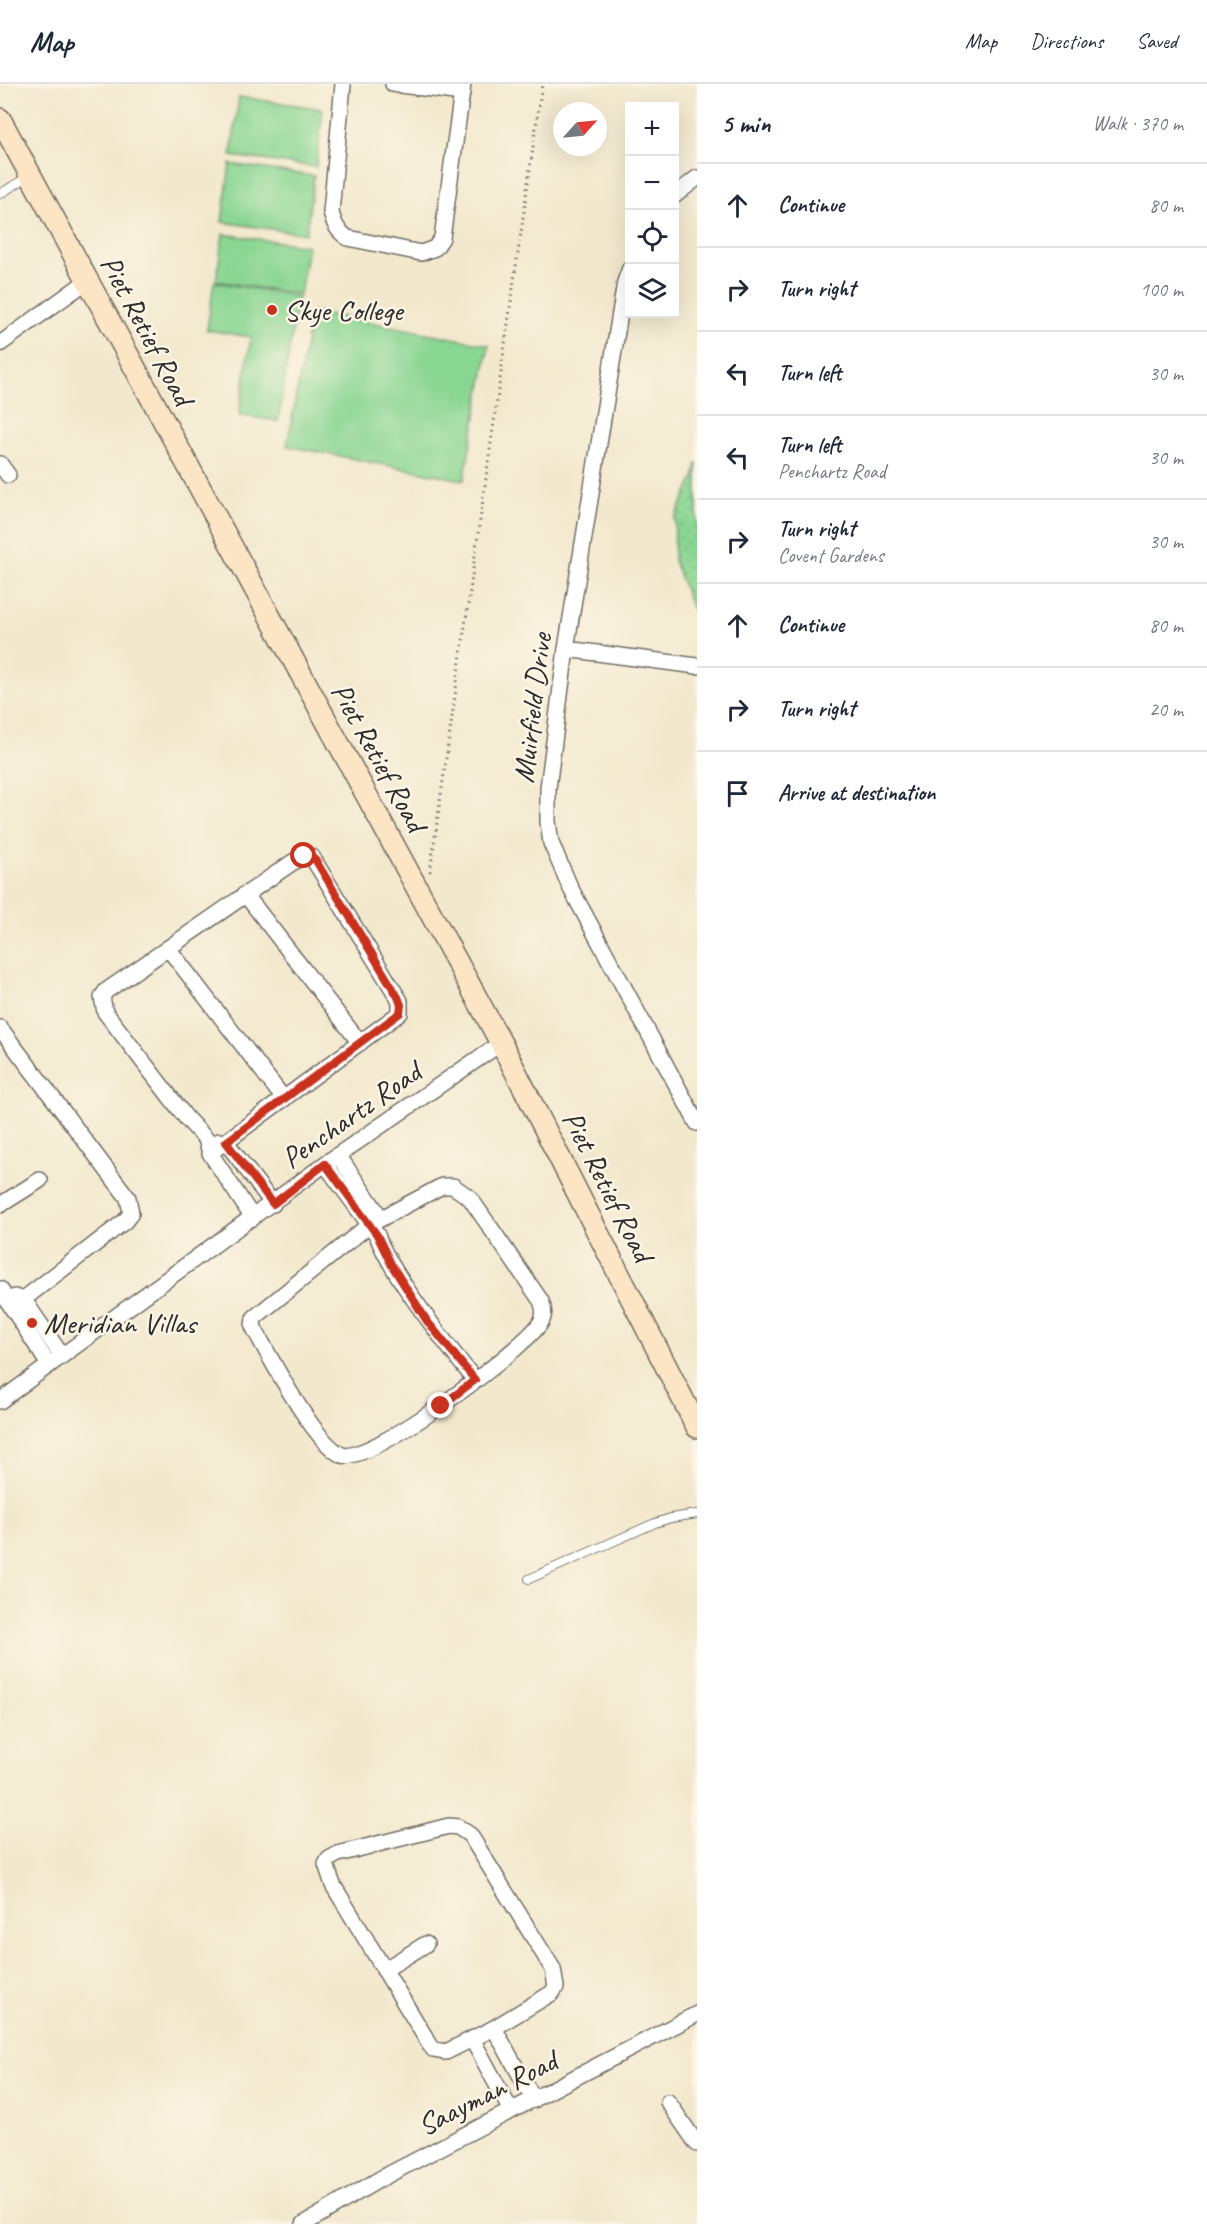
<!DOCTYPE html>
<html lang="en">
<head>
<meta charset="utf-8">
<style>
  :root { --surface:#fff; --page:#f2f2f3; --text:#1f2937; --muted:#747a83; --line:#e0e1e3 }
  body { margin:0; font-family:Caveat,sans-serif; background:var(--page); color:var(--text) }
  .controls { position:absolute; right:18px; top:18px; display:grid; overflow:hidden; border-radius:0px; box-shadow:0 6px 24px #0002 }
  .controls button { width:54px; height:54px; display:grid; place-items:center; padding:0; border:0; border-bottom:2px solid var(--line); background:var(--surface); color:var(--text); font:30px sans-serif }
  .compass { position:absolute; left:553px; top:18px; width:54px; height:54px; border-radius:50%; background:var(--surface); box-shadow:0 6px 24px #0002; rotate:63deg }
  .stop { position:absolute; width:18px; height:18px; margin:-14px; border:4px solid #c8321e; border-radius:50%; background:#fff }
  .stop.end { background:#c8321e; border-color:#fff; box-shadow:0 2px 6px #0008 }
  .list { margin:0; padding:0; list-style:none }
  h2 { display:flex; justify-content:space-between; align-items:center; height:78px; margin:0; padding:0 24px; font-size:26px }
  h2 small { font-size:20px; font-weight:400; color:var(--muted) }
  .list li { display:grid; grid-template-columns:39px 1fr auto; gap:18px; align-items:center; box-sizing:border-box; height:84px; padding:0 24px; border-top:2px solid var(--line) }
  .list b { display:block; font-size:22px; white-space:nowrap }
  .list p { margin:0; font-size:20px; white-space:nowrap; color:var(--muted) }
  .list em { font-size:20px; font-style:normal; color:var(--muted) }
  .icon { flex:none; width:33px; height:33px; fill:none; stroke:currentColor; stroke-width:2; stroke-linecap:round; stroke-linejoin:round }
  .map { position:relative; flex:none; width:697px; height:2140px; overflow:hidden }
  header { display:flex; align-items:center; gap:36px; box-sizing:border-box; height:84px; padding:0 30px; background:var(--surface); border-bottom:2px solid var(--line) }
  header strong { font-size:28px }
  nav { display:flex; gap:33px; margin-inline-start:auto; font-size:21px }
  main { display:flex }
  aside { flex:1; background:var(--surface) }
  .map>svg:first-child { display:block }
  .grass { fill:url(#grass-dots); stroke:#5a805f; stroke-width:1.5 }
  .garden { fill:#8ad693; stroke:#5a805f; stroke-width:1.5 }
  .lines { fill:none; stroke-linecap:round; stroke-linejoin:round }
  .lane-casing { stroke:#716d64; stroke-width:10 }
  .street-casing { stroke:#716d64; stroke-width:18 }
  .secondary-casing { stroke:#716d64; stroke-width:24 }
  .path { stroke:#716d64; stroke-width:3; stroke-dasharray:1.5 4.5; stroke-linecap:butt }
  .lane { stroke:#fff; stroke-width:8 }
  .street { stroke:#fff; stroke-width:15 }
  .secondary { stroke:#fce5c4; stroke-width:21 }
  .route { stroke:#c8321e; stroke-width:8 }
  .poi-dot { fill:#c8321e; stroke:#fcf5e5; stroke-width:2 }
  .labels { text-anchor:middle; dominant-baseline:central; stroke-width:5; stroke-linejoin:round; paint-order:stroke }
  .poi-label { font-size:30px; fill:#2b2b2b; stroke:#fcf5e5; text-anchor:start }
  .street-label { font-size:30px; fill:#2b2b2b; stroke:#fcf5e5 }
</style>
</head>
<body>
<header>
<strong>Map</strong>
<nav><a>Map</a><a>Directions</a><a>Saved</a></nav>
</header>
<main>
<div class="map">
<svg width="697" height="2140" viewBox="0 0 697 2140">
  <defs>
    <pattern id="grass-dots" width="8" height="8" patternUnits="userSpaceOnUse" patternTransform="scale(1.5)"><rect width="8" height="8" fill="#8ad693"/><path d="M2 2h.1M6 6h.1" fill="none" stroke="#77b87f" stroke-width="1.8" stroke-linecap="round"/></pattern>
  </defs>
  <rect width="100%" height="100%" fill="#fcf5e5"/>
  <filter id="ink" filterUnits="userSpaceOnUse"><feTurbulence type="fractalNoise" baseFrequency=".0167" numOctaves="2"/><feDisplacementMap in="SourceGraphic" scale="12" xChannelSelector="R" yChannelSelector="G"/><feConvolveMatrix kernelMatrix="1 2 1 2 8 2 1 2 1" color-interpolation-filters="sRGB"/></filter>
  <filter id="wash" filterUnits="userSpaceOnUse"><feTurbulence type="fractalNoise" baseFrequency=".008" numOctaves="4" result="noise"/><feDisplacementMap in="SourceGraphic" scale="24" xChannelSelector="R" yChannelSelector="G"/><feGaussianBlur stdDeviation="1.35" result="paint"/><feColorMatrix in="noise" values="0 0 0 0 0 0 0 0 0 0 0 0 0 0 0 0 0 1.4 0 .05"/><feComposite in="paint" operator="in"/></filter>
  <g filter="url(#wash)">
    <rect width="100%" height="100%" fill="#f2e8cd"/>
    <path class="grass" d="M697 379V538L674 477 675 434 694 394Z"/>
    <g class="garden">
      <path d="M239 13 323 25 316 83 231 72Z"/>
      <path d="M230 80 314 92 306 150 222 138Z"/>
      <path d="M223 150 308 162 300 210 216 197Z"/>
      <path d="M214 198 298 212 278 337 239 331 251 253 207 246Z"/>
      <path d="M312 227 489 261 464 396 287 362Z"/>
    </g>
  </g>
  <g filter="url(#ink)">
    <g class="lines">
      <g class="lane-casing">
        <g id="lane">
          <path d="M0 110 29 92"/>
          <path d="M529 1495 655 1439 671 1434 697 1430"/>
        </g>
      </g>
      <g class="street-casing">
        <g id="street">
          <path d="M343 0 331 128C334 140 337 147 348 154L421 169 435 164 442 154 463 0"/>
          <path d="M393 0 462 9"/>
          <path d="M674 112 697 94"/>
          <path d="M630 184 625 198 566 565 548 704V738L551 759 571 805 697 1039"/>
          <path d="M0 260 87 197"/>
          <path d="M0 380 8 391"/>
          <path d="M566 565 697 582"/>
          <path d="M245 810 360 959"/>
          <path d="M168 864 284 1015"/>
          <path d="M0 944 128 1114 131 1129 125 1137 12 1224"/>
          <path d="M218 1057 226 1058 273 1120"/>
          <path d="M210 1069 400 929V917L312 773 304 772 293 778 106 907 102 913 105 928 187 1035 206 1055 210 1069 253 1134"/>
          <path d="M338 1071 381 1134"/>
          <path d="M325 1080 377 1151C383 1169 394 1185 404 1201 426 1234 450 1265 475 1296"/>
          <path d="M442 1102H453L470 1114 541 1217C544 1224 545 1231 541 1238 526 1264 369 1381 342 1371 315 1360 271 1275 256 1248L253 1242 254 1234 369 1141Z"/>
          <path d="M0 1121 40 1096"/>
          <path d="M0 1205 49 1281"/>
          <path d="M15 1213 24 1216 62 1272"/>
          <path d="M0 1317 325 1080 501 959"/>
          <path d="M449 1742 458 1743 470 1751 553 1885 556 1903 552 1909 494 1944 446 1968 434 1966 430 1961 333 1801 326 1780 329 1775 338 1770Z"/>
          <path d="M384 1886 426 1860"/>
          <path d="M494 1944 534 2016"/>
          <path d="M472 1955 511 2027"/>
          <path d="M668 2018 697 2060"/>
          <path d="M304 2140 380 2095 697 1930"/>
        </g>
      </g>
      <g class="secondary-casing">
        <path id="secondary" d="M0 35 501 959 697 1343"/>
      </g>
      <path class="path" d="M430 788 542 0"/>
      <use href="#lane" class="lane"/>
      <use href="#street" class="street"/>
      <use href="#secondary" class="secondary"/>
    </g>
  </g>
  <g class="lines" filter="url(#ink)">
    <path class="route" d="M304 772 312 773 316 777 398 913 401 921 400 929 226 1058 273 1120 325 1080 377 1151 391 1180 427 1237 475 1296 441 1322"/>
  </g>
  <g class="poi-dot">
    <circle cx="272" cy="226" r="6"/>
    <circle cx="32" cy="1239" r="6"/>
  </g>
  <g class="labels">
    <g class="poi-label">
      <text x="284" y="226">Skye College</text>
      <text x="44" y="1239">Meridian Villas</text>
    </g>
    <g class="street-label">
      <text transform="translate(147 246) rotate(62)">Piet Retief Road</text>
      <text transform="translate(532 624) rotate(-83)">Muirfield Drive</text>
      <text transform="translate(379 673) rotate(61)">Piet Retief Road</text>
      <text transform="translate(351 1031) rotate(-35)">Penchartz Road</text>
      <text transform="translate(608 1102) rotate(63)">Piet Retief Road</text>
      <text transform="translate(487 2009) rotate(-27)">Saayman Road</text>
    </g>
  </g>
</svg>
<div class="controls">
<button>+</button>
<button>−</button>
<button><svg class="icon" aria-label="locate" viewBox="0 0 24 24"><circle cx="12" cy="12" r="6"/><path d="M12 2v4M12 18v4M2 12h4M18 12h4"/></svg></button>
<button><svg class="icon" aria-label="layers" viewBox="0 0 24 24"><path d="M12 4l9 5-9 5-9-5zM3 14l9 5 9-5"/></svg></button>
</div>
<svg class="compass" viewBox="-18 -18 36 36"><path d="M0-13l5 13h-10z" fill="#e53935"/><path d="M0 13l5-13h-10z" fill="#747a83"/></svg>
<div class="stop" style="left:304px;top:772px"></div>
<div class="stop end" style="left:441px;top:1322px"></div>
</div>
<aside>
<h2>5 min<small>Walk · 370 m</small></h2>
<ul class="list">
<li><svg class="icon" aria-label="ahead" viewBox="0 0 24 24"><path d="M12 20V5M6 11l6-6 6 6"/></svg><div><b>Continue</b></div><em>80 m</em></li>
<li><svg class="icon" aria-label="right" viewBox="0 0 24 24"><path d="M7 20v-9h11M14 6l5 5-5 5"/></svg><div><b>Turn right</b></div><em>100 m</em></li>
<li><svg class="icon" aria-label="left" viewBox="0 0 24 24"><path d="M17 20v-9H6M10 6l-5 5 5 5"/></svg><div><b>Turn left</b></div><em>30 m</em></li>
<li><svg class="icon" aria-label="left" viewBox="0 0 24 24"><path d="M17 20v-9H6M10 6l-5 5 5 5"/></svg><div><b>Turn left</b><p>Penchartz Road</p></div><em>30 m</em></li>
<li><svg class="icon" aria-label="right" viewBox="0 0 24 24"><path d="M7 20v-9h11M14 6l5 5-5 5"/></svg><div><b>Turn right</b><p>Covent Gardens</p></div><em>30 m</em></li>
<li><svg class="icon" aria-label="ahead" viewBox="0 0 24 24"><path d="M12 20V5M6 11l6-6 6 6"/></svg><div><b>Continue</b></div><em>80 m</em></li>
<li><svg class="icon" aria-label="right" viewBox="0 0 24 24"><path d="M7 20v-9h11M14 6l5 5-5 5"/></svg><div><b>Turn right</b></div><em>20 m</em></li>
<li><svg class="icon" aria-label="arrive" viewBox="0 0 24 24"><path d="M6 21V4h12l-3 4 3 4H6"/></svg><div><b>Arrive at destination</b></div></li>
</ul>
</aside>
</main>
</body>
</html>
